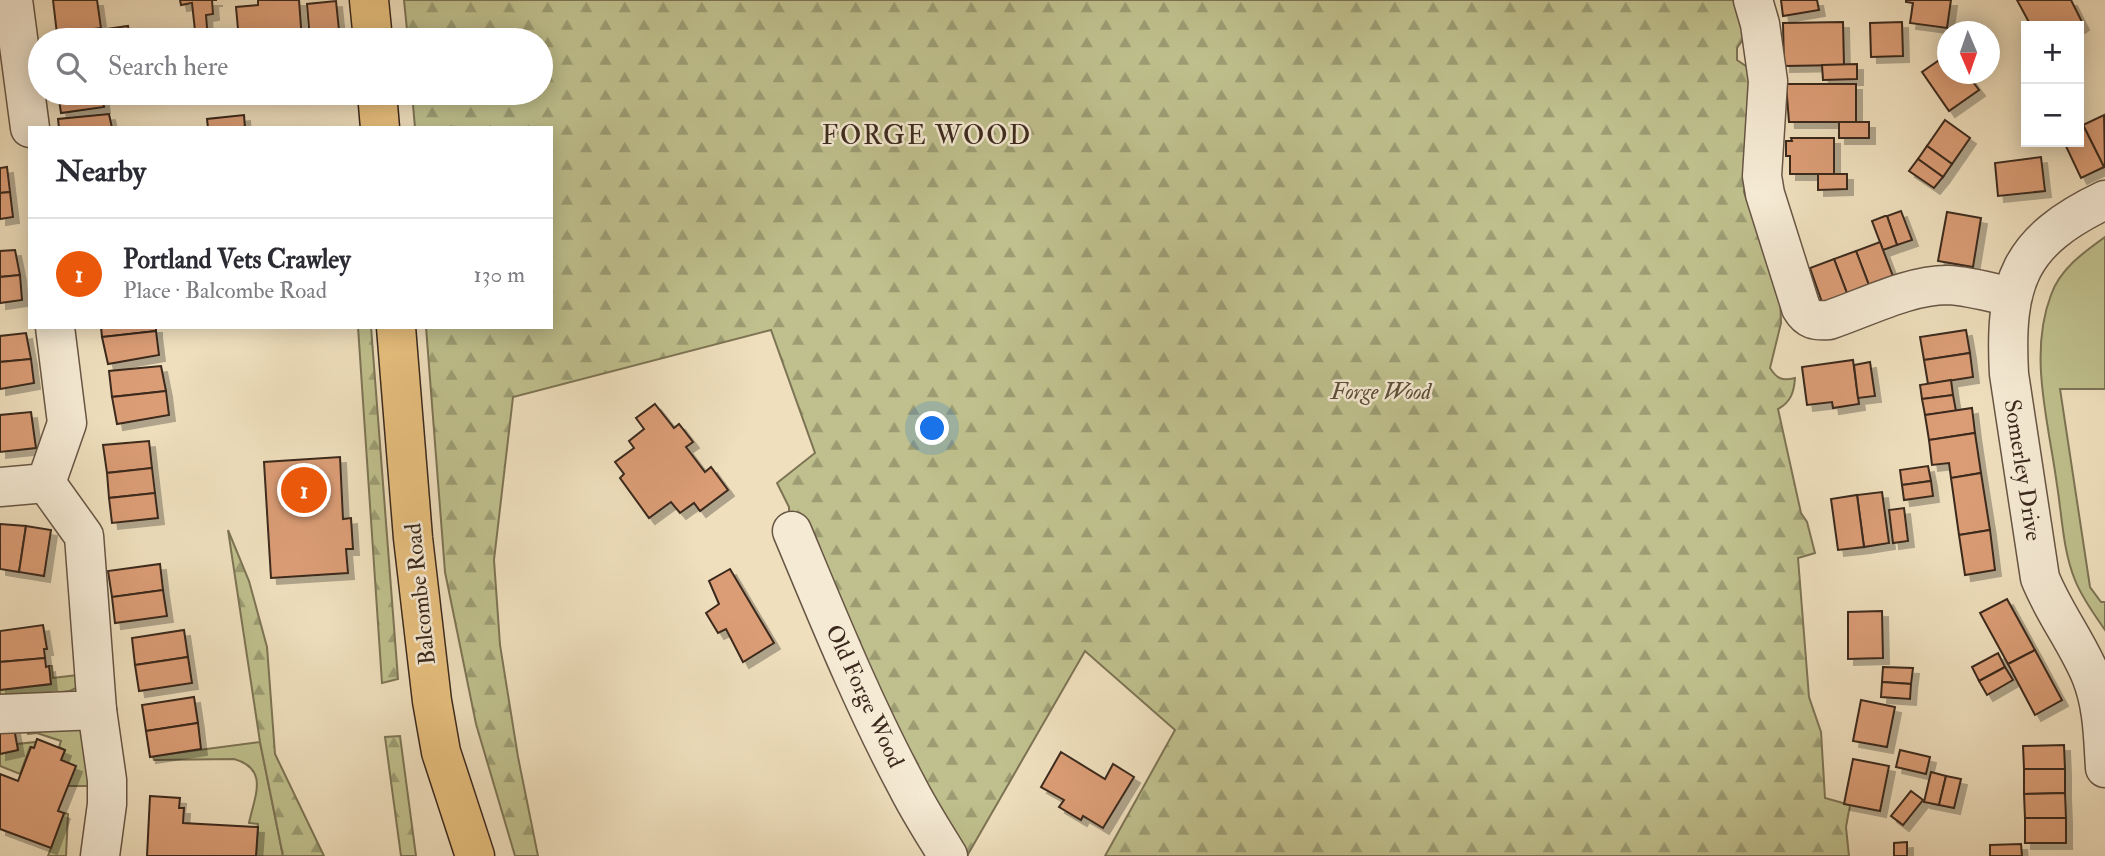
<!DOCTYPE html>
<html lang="en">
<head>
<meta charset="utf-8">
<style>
  :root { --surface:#fff; --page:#f2f2f3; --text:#2b2b33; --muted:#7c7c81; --line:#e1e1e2; --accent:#ea580c }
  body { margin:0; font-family:"IM FELL Double Pica",serif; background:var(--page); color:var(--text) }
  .controls { position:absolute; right:21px; top:21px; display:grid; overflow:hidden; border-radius:0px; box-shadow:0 4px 18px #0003 }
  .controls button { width:63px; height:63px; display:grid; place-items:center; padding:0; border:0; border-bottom:2px solid var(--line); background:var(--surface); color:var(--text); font:35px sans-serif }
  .compass { position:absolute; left:1937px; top:21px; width:63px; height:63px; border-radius:50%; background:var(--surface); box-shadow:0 4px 18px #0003; rotate:178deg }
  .you { position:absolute; left:933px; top:429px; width:24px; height:24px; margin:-18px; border:5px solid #fff; border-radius:50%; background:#1a73e8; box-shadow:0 0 0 10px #1a73e833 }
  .badge { display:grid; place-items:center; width:46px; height:46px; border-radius:50%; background:var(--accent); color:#fff; font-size:23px; font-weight:700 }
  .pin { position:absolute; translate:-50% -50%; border:4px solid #fff; box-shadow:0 2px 7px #0006 }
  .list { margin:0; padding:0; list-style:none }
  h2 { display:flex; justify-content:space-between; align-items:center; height:91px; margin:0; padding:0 28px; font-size:30px }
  h2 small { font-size:23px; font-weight:400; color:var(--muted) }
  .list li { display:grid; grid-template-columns:46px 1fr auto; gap:21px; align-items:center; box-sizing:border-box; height:112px; padding:0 28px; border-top:2px solid var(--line) }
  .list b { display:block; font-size:26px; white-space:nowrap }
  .list p { margin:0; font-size:23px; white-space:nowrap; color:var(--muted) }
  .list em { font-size:23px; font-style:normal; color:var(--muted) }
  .icon { flex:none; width:38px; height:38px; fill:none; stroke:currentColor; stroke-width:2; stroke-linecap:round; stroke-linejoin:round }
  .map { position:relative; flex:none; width:2105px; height:856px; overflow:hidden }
  .search { position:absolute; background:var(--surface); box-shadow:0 4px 18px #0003; left:28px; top:28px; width:525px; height:77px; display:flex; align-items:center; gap:18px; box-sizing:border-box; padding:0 24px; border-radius:38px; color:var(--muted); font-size:26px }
  .panel { position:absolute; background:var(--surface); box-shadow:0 4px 18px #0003; left:28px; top:126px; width:525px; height:203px; border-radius:0px }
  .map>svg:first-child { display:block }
  .green { fill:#bfc08d; stroke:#7d7455; stroke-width:2 }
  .forest { fill:url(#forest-firs); stroke:#7d7455; stroke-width:2 }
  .building { fill:#db9d76; stroke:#3b291d; stroke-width:2; filter:url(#shadow) }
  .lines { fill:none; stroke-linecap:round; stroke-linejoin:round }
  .minor-casing { stroke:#685645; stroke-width:41 }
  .major-casing { stroke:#3b291d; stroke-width:41 }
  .minor { stroke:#f5ead4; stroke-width:38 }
  .major { stroke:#e8c07e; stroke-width:38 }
  .labels { text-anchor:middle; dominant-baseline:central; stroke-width:5; stroke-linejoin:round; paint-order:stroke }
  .park-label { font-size:23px; font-style:italic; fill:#5c4f39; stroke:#f5ead4 }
  .street-label { font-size:23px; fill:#3b291d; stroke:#f5ead4 }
  .quarter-label { font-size:26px; letter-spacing:2px; fill:#3b291d; stroke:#f5ead4 }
</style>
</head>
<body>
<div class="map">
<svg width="2105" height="856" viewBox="0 0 2105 856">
  <defs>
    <pattern id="forest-firs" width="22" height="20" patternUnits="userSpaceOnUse" patternTransform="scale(1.75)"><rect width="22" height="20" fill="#bfc08d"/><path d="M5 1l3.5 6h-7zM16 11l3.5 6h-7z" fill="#9c9c73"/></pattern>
    <filter id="shadow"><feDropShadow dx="6" dy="6" stdDeviation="0" flood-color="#0004"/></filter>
  </defs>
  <rect width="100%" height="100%" fill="#efdfbd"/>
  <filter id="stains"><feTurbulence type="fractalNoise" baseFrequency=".00286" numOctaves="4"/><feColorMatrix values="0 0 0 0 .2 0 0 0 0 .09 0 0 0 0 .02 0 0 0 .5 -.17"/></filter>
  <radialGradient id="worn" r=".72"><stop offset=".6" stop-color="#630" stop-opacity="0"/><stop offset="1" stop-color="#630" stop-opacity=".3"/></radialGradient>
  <g class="green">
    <path d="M2105 237V389H2060L2090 587 2101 602H2105V630C2094 614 2082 598 2075 580 2063 551 2062 516 2057 485 2049 424 2028 355 2051 295 2060 269 2084 252 2105 237Z"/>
    <path d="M49 666H52L53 678 78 675 76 688 70 691 0 701V690L51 684Z"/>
    <path d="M82 725 91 786H68L61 760 65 750 59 747 61 741 37 733 28 734 27 727Z"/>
    <path d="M36 742 34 748 30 747 20 774 0 766V754L18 750 17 744Z"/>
    <path d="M260 742 283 856H256L258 824 249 823C255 795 269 769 234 759L154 760 153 756Z"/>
    <path d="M64 813 68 814 66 856H48Z"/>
  </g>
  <g class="forest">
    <path d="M404 0H1733L1746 35 1737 48V60L1753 71 1744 192 1780 294 1781 323 1770 368C1777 379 1782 381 1795 378 1794 392 1791 402 1778 409L1801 513 1807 522 1815 553 1798 558 1809 697 1821 732 1825 798 1850 805 1846 827 1849 856H1105L1175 730 1085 651 967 856H948L789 520V507L777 483 815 453 771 330 513 397 494 560 500 645 518 757 538 856H515L476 724 445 572 426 327H551V128H415L412 93H541V40H408Z"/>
    <path d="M358 327H371L398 679 382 683Z"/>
    <path d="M228 530 249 581 267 647 275 754 324 856H283L260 742Z"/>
    <path d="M400 736 416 856H401L385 737Z"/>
  </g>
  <g class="building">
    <path d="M53 0H97L101 28 57 34Z"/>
    <path d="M180 0H217H212L213 14 206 15 208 40H196L192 3 181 5Z"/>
    <path d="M258 0H299L302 40H239L236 7 258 5Z"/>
    <path d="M1781 0H1817L1819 10 1783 16Z"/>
    <path d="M1906 0H1951L1947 28 1910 23 1913 3 1906 2Z"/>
    <path d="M2017 0H2071L2083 24 2079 27 2031 26Z"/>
    <path d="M336 1 340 40H310L307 4Z"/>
    <path d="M1843 22 1844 65 1784 66 1783 23Z"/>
    <path d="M1902 22 1903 56 1871 57 1870 23Z"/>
    <path d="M128 26 130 40H101L99 30Z"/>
    <path d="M1948 54V74H1967L1979 90 1949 111 1922 72Z"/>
    <path d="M1857 64V79L1823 80 1822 65Z"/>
    <path d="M1786 84H1856V122H1789Z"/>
    <path d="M58 93H102L104 107 61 113Z"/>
    <path d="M109 114 112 128H59L58 119Z"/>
    <path d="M244 115 245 128H208L207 119Z"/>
    <path d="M2104 115 2105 166 2104 167 2083 125Z"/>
    <path d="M1945 120 1970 138 1952 164 1927 146Z"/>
    <rect x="1839" y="122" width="30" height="16"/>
    <path d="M2083 125 2104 167 2081 178 2064 142H2079V128Z"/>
    <path d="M1791 138H1834V174H1790V156H1786V141H1792Z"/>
    <path d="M1927 146 1952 164 1943 177 1918 159Z"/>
    <path d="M2041 157 2045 191 1998 196 1995 163Z"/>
    <path d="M1918 159 1943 177 1934 188 1909 171Z"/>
    <path d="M7 167 10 192 0 193V168Z"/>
    <path d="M1818 174H1847V189L1818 190Z"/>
    <path d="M10 192 13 217 0 219V193Z"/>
    <path d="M1901 211 1912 240 1897 245 1887 216Z"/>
    <path d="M1947 212 1981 218 1973 267 1938 261Z"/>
    <path d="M1885 216H1887L1897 245 1883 250 1872 221Z"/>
    <path d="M1880 242 1894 279 1870 288 1856 251Z"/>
    <path d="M15 250 20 275 0 277V251Z"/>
    <path d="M1856 251 1870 288 1848 296 1834 259Z"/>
    <path d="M1834 259 1848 296 1823 305 1810 268Z"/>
    <path d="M20 275 22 300 0 303V277Z"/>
    <path d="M101 327H156V331L102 337Z"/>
    <path d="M1966 330 1970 353 1924 360 1920 337Z"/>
    <path d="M156 331 159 355 108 364 102 337Z"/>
    <path d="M26 333 31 359 0 362V336Z"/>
    <path d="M1970 353 1973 377 1928 384 1924 360Z"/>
    <path d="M31 359 34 383 0 389V362Z"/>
    <path d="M1853 360 1859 404 1833 408 1832 402 1807 405 1802 367Z"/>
    <path d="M1870 362 1875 396 1858 398 1854 365Z"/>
    <path d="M161 366 166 391 112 397 109 371Z"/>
    <path d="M1951 380 1953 395 1922 399 1920 385Z"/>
    <path d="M166 391 169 415 117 424 112 397Z"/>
    <path d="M1953 395 1956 411 1925 415 1922 399Z"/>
    <path d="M655 404 674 428 679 424 693 442 686 447 705 472 711 467 728 490 700 511 694 503 680 513 671 502 649 518 620 478 624 474 615 462 634 448 629 441 644 429 636 418Z"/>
    <path d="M1972 408 1975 433 1929 440 1925 415Z"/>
    <path d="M31 412 36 448 0 452V415Z"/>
    <path d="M1975 433 1981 473 1951 478 1949 463 1932 465 1929 440Z"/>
    <path d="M149 441 152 468 107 473 103 445Z"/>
    <path d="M340 457 343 519 351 518 353 549H346L348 573 271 578 264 462Z"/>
    <path d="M1928 466 1931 481 1902 485 1900 470Z"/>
    <path d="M152 468 155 493 109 498 107 473Z"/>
    <path d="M1981 473 1990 530 1959 535 1951 478Z"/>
    <path d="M1931 481 1933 496 1904 500 1902 485Z"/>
    <path d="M1882 492 1889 543 1864 547 1857 495Z"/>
    <path d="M155 493 158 518 112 523 109 498Z"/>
    <path d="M1857 495 1864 547 1838 550 1831 499Z"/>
    <path d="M1904 508 1908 541 1893 543 1889 510Z"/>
    <path d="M0 524 26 526 19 572 0 569Z"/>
    <path d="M26 526 51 530 44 576 19 572Z"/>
    <path d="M1990 530 1995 570 1965 575 1959 535Z"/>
    <path d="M160 564 163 590 112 597 108 571Z"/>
    <path d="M730 569 774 643 743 662 726 629 718 633 706 613 719 604 709 581Z"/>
    <path d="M163 590 167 616 115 623 112 597Z"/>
    <path d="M2007 599 2035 650 2008 664 1980 613Z"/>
    <path d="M1882 611 1883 658 1848 659V612Z"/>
    <path d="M43 625 47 649H44L45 658 0 662V631Z"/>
    <path d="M184 630 188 657 135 665 132 638Z"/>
    <path d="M2035 650 2062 700 2035 715 2008 664Z"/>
    <path d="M1998 653 2005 667 1979 681 1972 667Z"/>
    <path d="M188 657 192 683 139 691 135 665Z"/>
    <path d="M45 658 46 667 49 666 51 684 0 690V662Z"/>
    <path d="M1883 667 1913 668 1911 684 1882 682Z"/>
    <path d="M2005 667 2013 680 1987 695 1979 681Z"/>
    <path d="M1882 682 1911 684 1910 699 1881 697Z"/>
    <path d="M194 697 198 723 146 731 142 705Z"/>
    <path d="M1861 700 1895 707 1887 747 1853 741Z"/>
    <path d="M198 723 201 749 150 757 146 731Z"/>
    <path d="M14 728 18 750 0 754V731Z"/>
    <path d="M37 739 65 750 61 760 76 766 58 811 64 813 51 848 0 829V774L18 781 31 747 34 748Z"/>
    <path d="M2064 745 2065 769H2024L2023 746Z"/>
    <path d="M1900 750 1930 757 1926 774 1896 767Z"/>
    <path d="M1061 752 1105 779 1113 764 1134 777 1103 828 1083 816 1081 820 1059 807 1064 800 1041 787Z"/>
    <path d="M1853 759 1889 766 1880 811 1844 804Z"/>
    <path d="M2024 769H2065V793L2024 794Z"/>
    <path d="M1931 772 1946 776 1939 805 1924 802Z"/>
    <path d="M1946 776 1961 779 1954 808 1939 805Z"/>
    <path d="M1911 791 1923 800 1903 825 1891 816Z"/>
    <path d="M2065 793 2066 818H2025L2024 794Z"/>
    <path d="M150 796 180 798 179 808H184L183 823 258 827 256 856H147Z"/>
    <rect x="2025" y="818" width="41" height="25"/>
    <path d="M1907 842V856H1894V843Z"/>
    <path d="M2021 844 2022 856H1990V845Z"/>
  </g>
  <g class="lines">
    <g class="minor-casing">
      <g id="minor">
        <path d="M13 0 30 128"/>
        <path d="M1753 0 1760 24 1768 81 1762 176 1765 194 1801 308C1808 320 1815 321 1829 320 1865 308 1909 285 1947 285 1969 286 1990 292 2011 297"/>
        <path d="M2105 200C2019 241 2004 282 2009 374L2040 578C2054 613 2077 642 2091 676 2103 706 2103 737 2105 768"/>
        <path d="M0 487 46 483 67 423 55 327"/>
        <path d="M792 531C828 617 863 704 907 786 919 810 934 833 948 856"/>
        <path d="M97 710 107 780V804L100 856"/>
        <path d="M0 714 97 710 84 536 46 483"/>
      </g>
    </g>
    <g class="major-casing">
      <g id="major">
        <path d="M369 0 373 40"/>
        <path d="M377 93 380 128"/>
        <path d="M396 327 413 538 432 701 441 752 475 856"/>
      </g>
    </g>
    <use href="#minor" class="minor"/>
    <use href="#major" class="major"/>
  </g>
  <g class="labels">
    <g class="park-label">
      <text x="1381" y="391">Forge Wood</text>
    </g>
    <g class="street-label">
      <text transform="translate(2023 470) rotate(81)">Somerley Drive</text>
      <text transform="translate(420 594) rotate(-96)">Balcombe Road</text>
      <text transform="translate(865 696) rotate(65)">Old Forge Wood</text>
    </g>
    <g class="quarter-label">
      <text x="927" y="136">FORGE WOOD</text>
    </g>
  </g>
  <rect width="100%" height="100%" filter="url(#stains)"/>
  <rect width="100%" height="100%" fill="url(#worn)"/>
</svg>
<div class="controls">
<button>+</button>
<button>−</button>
</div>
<svg class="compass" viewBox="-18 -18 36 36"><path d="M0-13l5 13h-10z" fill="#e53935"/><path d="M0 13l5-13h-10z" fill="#7c7c81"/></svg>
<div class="you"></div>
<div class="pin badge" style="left:304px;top:490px">1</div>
<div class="search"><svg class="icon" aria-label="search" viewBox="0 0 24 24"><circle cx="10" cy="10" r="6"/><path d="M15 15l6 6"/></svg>Search here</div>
<section class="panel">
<h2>Nearby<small></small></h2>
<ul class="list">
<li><span class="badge">1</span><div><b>Portland Vets Crawley</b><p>Place · Balcombe Road</p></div><em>130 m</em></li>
</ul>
</section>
</div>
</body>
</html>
